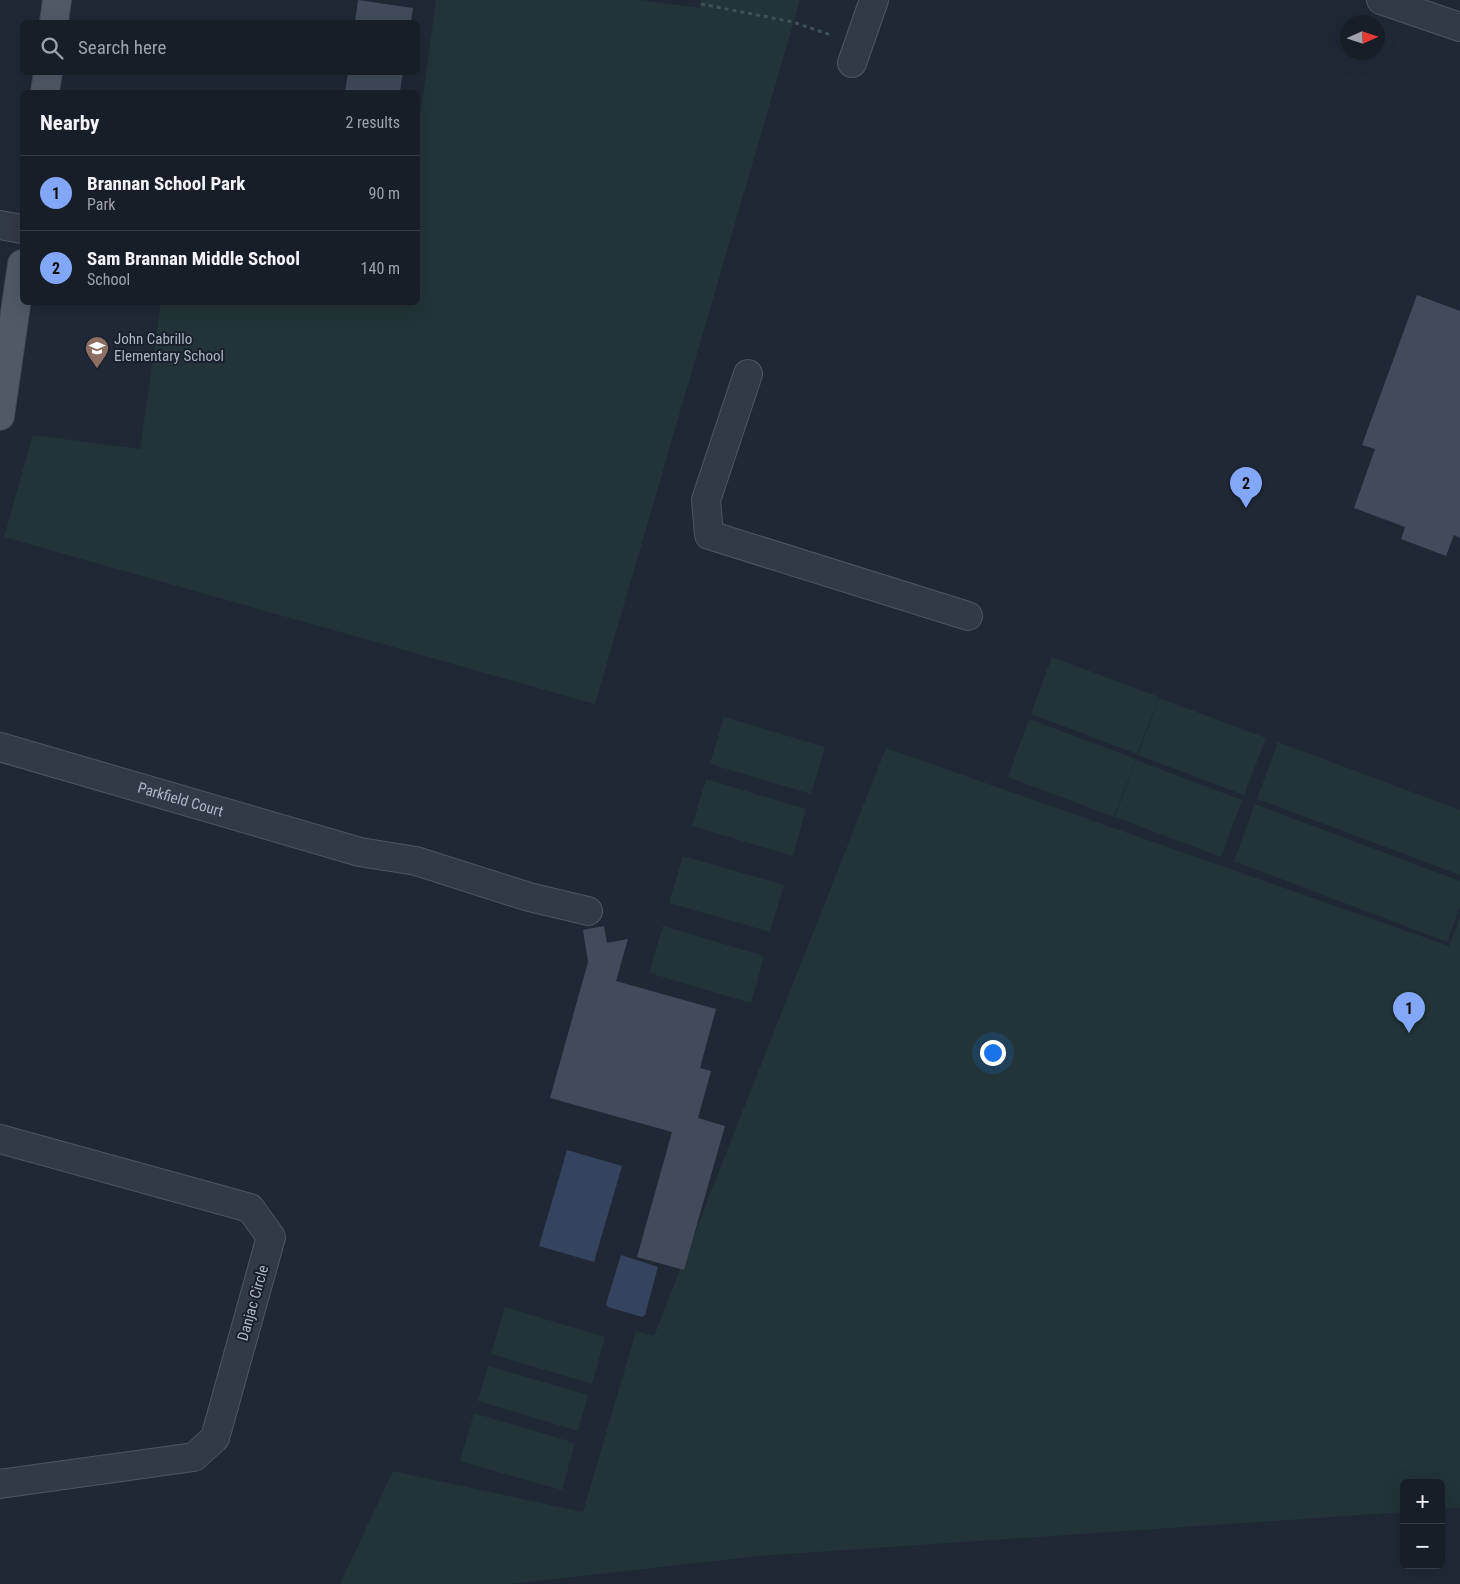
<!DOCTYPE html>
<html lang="en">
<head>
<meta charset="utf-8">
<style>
  :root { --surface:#181e28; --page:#252b34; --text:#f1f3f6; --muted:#9fa2a8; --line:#363c45; --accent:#81a7f6 }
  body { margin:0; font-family:"Roboto Condensed",sans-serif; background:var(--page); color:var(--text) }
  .controls { position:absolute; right:15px; bottom:15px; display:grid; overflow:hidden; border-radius:8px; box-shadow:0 5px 20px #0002 }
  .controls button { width:45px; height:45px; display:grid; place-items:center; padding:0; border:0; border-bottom:1px solid var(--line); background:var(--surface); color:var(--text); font:25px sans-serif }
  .compass { position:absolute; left:1340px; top:15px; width:45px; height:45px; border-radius:50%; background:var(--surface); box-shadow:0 5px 20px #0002; rotate:87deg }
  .you { position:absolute; left:992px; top:1052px; width:18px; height:18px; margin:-12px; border:4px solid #fff; border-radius:50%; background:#1a73e8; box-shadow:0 0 0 8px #1a73e833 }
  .badge { display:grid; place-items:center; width:32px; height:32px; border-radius:50%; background:var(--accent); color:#111; font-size:16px; font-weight:700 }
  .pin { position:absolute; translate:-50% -41px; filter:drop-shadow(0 1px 2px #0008) }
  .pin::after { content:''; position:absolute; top:26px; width:18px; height:15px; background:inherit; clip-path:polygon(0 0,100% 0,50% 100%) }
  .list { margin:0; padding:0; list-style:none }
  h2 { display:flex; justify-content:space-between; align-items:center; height:65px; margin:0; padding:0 20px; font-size:21px }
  h2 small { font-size:16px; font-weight:400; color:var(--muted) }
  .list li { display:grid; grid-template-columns:32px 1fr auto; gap:15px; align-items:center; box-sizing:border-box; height:75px; padding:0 20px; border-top:1px solid var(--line) }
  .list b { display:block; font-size:19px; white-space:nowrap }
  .list p { margin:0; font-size:16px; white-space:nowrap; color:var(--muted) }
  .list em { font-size:16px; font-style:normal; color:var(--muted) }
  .icon { flex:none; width:28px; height:28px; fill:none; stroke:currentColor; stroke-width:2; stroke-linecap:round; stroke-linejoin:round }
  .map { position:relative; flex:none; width:1460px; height:1584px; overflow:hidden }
  .search { position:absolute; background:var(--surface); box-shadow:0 5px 20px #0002; left:20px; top:20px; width:400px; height:55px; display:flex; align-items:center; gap:12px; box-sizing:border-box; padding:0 18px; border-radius:8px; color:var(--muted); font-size:19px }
  .panel { position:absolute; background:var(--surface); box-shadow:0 5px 20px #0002; left:20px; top:90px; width:400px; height:215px; border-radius:8px }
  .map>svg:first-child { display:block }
  .green { fill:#223437 }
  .water { fill:#34435e }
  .building { fill:#414b5b }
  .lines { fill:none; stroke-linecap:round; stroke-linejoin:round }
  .minor-casing { stroke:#4e5562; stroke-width:30 }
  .major-casing { stroke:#3d4450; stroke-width:30 }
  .path { stroke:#3f5155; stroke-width:3; stroke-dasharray:4 4; stroke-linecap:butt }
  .minor { stroke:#333a47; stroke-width:28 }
  .major { stroke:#515967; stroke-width:28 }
  .labels { text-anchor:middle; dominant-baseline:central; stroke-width:4; stroke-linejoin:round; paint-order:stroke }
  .poi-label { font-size:15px; fill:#aeb5c4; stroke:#19202b; text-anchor:start }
  .street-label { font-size:15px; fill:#aeb5c4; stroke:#19202b }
</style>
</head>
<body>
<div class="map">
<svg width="1460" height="1584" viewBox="0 0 1460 1584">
  <rect width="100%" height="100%" fill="#202836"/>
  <g class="green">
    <path d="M436 0H640L700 8 701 0H800L595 704 4 537 33 435 140 449 161 303 418 302V131Z"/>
    <path d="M1052 657 1159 697 1137 754 1031 714Z"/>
    <path d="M1159 698 1266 738 1244 795 1138 755Z"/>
    <path d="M724 717 825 747 811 794 710 764Z"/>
    <path d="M1029 719 1136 759 1114 817 1008 777Z"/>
    <path d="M1278 742 1460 810V875L1257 799Z"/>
    <path d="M886 748 1449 946 1460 917V1508L1441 1509V1483H1404V1512L759 1556 510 1584H340L393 1471 583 1512 636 1331 654 1336Z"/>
    <path d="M1136 760 1242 800 1221 857 1115 817Z"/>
    <path d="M706 779 806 809 793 856 692 826Z"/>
    <path d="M1255 804 1460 881V906L1447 942 1234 861Z"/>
    <path d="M683 856 784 885 770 932 669 903Z"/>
    <path d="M663 926 764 956 751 1003 649 973Z"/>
    <path d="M505 1307 605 1337 592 1384 491 1354Z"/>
    <path d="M488 1366 588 1395 578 1431 478 1401Z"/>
    <path d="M474 1413 575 1443 562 1490 460 1461Z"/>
  </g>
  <g class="water">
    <path d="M567 1150 622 1166 594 1262 539 1246Z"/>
    <path d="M621 1255 658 1267 645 1315 642 1317 608 1307 606 1304Z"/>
  </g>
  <g class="building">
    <path d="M358 0 413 8 411 22H355Z"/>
    <path d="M348 72H403L400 92H345Z"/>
    <path d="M1417 295 1460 311V538L1454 535 1446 556 1401 539 1405 527 1354 508 1375 449 1362 445Z"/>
    <path d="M604 926 607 943 628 939 616 981 716 1009 700 1068 711 1071 698 1118 725 1126 684 1270 637 1257 672 1132 550 1098 588 962 583 930Z"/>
  </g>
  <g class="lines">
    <g class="minor-casing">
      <g id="minor">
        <path d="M1381 0 1460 27"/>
        <path d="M852 63 874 0"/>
        <path d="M0 225 22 229"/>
        <path d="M748 374 706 500 709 535 968 616"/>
        <path id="s1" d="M0 747 360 852 416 861 529 897 588 911"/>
        <path d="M0 1139 250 1208 271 1237 215 1438 194 1457 0 1484"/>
      </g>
    </g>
    <g class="major-casing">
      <g id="major">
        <path d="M54 22 57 0"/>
        <path d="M45 92 48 72"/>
        <path d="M0 416 22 264"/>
      </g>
    </g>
    <path class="path" d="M701 4 793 22 831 35"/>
    <use href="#minor" class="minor"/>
    <use href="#major" class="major"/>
  </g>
  <defs>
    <g id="school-pin" transform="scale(1.25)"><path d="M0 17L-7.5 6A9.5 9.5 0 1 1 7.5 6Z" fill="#8d6e63" stroke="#19202b"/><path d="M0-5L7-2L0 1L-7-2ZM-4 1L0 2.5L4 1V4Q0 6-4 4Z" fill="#fff"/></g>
  </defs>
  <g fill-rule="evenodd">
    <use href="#school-pin" x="97" y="348"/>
  </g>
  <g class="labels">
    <g class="poi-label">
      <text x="114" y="339">John Cabrillo<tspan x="114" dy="17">Elementary School</tspan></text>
    </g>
    <g class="street-label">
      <text stroke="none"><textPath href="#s1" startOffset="188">Parkfield Court</textPath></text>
      <text transform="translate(253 1303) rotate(-74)">Danjac Circle</text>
    </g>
  </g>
</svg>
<div class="controls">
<button>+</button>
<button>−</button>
</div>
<svg class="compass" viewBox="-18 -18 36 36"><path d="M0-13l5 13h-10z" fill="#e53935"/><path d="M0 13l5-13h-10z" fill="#9fa2a8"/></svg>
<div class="you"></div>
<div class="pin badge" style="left:1409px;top:1033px">1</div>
<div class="pin badge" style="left:1246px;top:508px">2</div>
<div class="search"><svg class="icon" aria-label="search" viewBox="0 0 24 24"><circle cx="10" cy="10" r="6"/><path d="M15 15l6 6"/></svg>Search here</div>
<section class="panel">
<h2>Nearby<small>2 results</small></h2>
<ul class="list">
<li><span class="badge">1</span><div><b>Brannan School Park</b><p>Park</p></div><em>90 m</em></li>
<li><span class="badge">2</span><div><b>Sam Brannan Middle School</b><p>School</p></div><em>140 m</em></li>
</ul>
</section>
</div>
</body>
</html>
